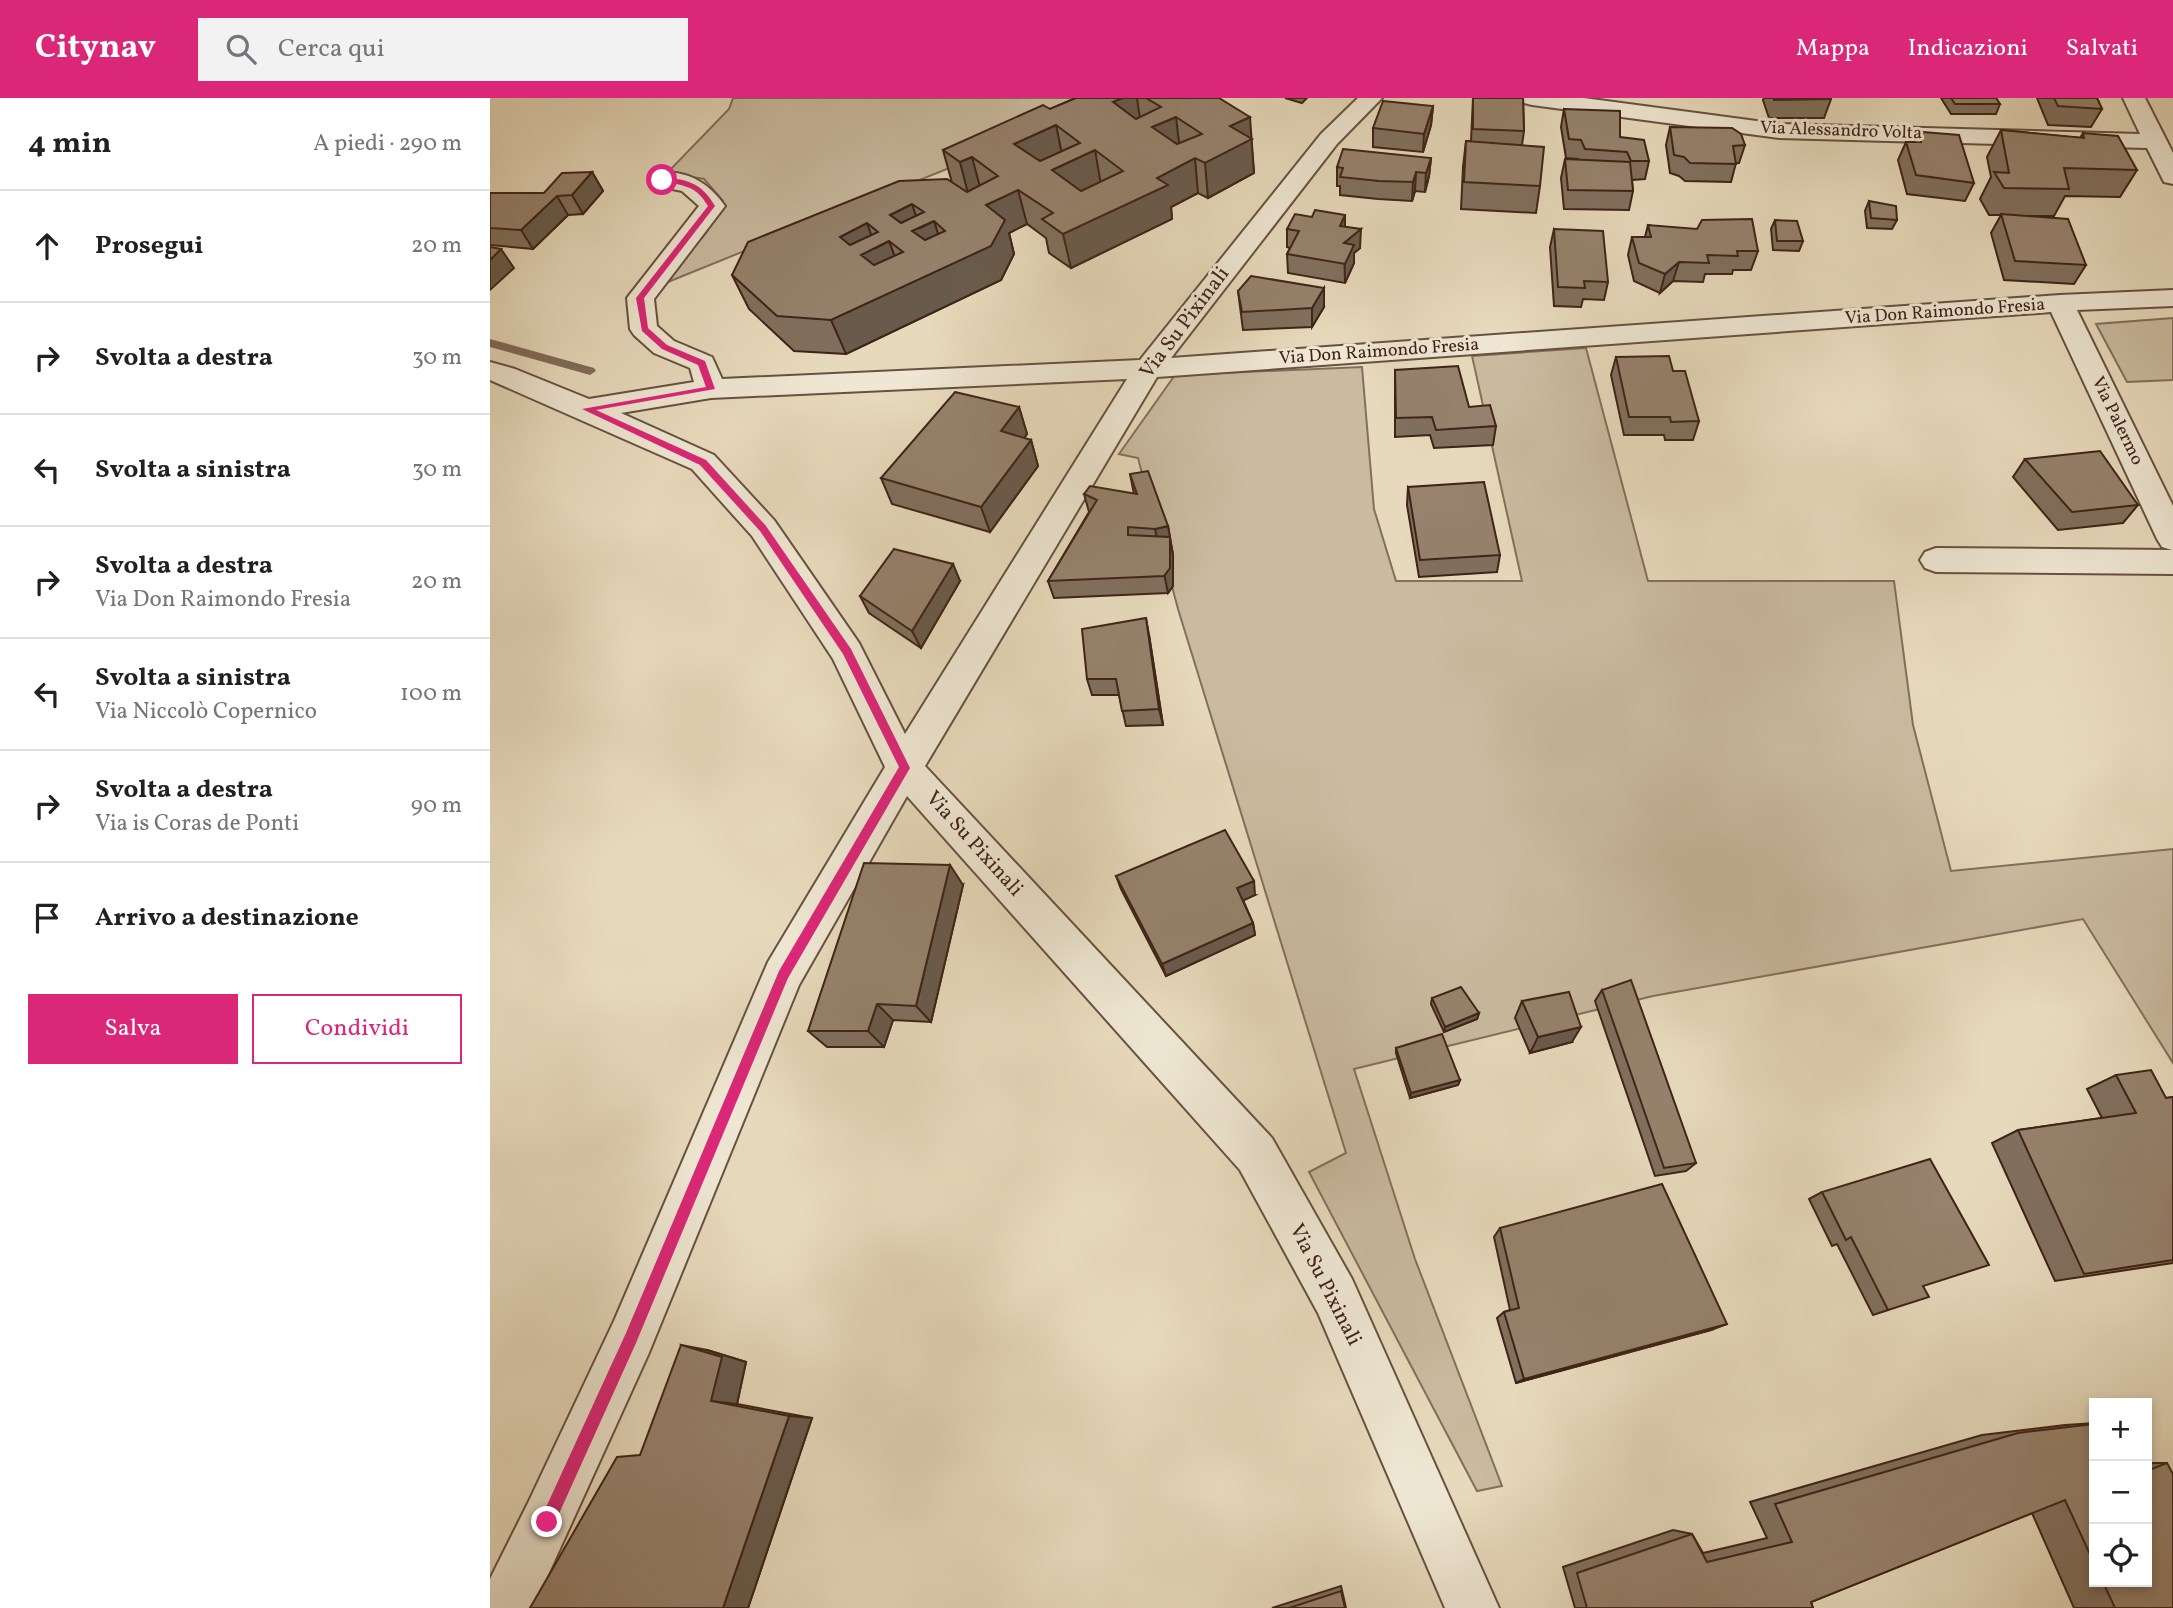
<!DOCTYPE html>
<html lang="it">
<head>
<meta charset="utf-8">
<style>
  :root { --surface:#fff; --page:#f2f2f2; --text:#202124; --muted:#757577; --line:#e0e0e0; --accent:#db2777 }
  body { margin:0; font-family:Vollkorn,serif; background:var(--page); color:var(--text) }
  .controls { position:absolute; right:21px; bottom:21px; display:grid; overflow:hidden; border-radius:0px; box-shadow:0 4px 10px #0003 }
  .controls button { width:63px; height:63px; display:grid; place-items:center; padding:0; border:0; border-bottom:2px solid var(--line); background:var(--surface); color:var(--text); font:35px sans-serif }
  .stop { position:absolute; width:21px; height:21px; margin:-16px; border:5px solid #db2777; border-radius:50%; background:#fff }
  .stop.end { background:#db2777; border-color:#fff; box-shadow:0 2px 7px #0008 }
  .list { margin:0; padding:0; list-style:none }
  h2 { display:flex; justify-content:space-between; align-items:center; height:91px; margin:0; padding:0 28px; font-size:30px }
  h2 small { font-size:23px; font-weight:400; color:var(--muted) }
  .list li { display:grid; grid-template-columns:46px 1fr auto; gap:21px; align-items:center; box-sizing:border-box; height:112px; padding:0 28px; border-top:2px solid var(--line) }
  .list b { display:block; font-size:26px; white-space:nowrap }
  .list p { margin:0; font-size:23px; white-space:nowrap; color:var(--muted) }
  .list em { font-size:23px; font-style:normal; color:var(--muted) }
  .actions { display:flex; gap:14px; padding:21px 28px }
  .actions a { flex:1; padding:16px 0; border:2px solid var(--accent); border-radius:0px; text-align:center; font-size:24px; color:var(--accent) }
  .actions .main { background:var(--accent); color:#fff }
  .icon { flex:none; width:38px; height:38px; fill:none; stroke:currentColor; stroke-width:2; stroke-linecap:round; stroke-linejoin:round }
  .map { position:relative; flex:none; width:1683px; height:1510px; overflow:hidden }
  header { display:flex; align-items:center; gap:42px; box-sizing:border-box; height:98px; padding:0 35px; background:var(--accent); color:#fff }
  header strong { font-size:33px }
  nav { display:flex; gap:38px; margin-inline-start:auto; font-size:24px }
  .search { width:490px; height:63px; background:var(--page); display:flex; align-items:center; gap:18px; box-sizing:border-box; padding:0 24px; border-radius:0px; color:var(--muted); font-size:26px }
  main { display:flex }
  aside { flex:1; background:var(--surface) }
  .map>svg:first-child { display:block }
  .green { fill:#cabba0; stroke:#846f5c; stroke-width:2 }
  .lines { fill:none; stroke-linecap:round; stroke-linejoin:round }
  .stream { fill:#816c59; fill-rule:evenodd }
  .minor-casing { stroke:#685141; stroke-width:4 }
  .minor { fill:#efe7d3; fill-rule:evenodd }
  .wall { fill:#81705e; stroke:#3e2318; stroke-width:2 }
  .shaded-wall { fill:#695b4c; stroke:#3e2318; stroke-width:2 }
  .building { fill:#96826d; stroke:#3e2318; stroke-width:2; fill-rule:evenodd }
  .route { fill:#db2777 }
  .labels { text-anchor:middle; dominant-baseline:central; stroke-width:6; stroke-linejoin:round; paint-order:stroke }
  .far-street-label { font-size:18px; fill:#3e2318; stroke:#efe7d3 }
  .street-label { font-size:21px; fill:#3e2318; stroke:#efe7d3 }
</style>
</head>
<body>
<header>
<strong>Citynav</strong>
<div class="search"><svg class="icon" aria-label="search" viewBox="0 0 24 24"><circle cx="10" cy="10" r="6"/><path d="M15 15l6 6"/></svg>Cerca qui</div>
<nav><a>Mappa</a><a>Indicazioni</a><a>Salvati</a></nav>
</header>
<main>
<aside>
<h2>4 min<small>A piedi · 290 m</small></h2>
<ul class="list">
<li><svg class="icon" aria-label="ahead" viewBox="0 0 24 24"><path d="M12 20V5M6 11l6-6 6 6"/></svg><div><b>Prosegui</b></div><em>20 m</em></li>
<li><svg class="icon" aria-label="right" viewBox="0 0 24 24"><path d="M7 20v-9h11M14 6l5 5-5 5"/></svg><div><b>Svolta a destra</b></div><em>30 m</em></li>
<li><svg class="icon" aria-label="left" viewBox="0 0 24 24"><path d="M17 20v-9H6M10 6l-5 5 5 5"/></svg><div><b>Svolta a sinistra</b></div><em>30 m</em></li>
<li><svg class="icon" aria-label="right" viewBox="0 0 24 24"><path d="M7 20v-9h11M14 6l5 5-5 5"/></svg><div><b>Svolta a destra</b><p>Via Don Raimondo Fresia</p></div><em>20 m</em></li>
<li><svg class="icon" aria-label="left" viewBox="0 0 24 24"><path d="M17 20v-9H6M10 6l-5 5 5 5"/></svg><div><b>Svolta a sinistra</b><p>Via Niccolò Copernico</p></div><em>100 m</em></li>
<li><svg class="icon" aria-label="right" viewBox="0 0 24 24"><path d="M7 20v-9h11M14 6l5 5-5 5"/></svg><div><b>Svolta a destra</b><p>Via is Coras de Ponti</p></div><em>90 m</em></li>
<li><svg class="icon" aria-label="arrive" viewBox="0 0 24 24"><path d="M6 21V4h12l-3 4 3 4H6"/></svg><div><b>Arrivo a destinazione</b></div></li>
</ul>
<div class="actions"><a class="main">Salva</a><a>Condividi</a></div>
</aside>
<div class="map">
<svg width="1683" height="1510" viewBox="0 0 1683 1510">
  <rect width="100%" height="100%" fill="#e7dabc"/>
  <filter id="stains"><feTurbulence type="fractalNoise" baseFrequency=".00286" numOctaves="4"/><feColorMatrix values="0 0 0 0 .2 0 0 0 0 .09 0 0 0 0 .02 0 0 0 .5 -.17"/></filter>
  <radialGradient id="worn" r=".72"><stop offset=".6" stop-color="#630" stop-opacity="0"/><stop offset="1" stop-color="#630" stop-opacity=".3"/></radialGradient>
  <g class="green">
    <path d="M243 0H632L168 188 216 135 233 103 214 81 177 75 239 11Z"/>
    <path d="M1683 220V282L1637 284 1606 226Z"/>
    <path d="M1096 250 1158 483H1404L1423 627 1461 773 1683 751V965L1593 821 1163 898 864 971 925 1161 1012 1388 987 1393 819 1074 856 1055 688 511 648 360 629 356 685 277 872 269 884 411 906 483H1032L982 258Z"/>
  </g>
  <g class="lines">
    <path class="stream" d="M0 241 104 270 106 273 100 277 0 249Z"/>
    <g class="minor-casing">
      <g id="minor">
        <path d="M868 0H892L847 46 681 260 1570 197 1683 192V208L1587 212 1683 408V476L1446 474 1435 470 1430 462 1435 454 1446 450 1682 452 1672 449 1667 441 1561 214 667 279 435 668 782 1040 862 1181 1009 1510H955L828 1215 750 1072 417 698 309 887 158 1257 43 1510H0V1481L38 1405 124 1223 278 864 395 669 343 561 262 438 202 371 0 282V264L25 271 99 301 204 284 200 270 164 255 144 237 140 231 137 200 209 108 192 93 163 87 160 82 163 77C194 69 218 84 235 108L164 201 167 228 184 243 222 259 232 281 650 262 831 36ZM637 281 415 636 369 545 284 422 224 357 131 315 221 300Z"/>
        <path d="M1031 0H1094L1289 26 1650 36 1633 0H1655L1683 55V86L1674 84 1657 50 1289 40 1042 7 1034 5Z"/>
      </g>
    </g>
    <use href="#minor" class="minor"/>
  </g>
  <g class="wall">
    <path d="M586 0H729L761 40 764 75 718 100 708 95 681 109 682 121 581 170 559 155 556 140 537 126 519 135 524 156 511 182 356 256 304 253 259 211 242 177 462 85 453 52 560 11Z"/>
    <path d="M795 0H817L812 5Z"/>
    <path d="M983 0H1033L1034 33 1032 47 1050 88 1046 115 971 111 973 69 976 43H981Z"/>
    <path d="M1274 0H1341V1L1334 20H1279L1273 2Z"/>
    <path d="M1451 0H1506L1510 6 1506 16H1461Z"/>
    <path d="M1547 0H1607L1612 11 1601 29 1558 27Z"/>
    <path d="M943 8 941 27 933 54 883 49V30Z"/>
    <path d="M1074 11 1130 39 1159 63 1155 81 1142 82 1143 93 1139 112 1074 111 1071 80 1075 61 1088 62V61L1076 60 1071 29Z"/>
    <path d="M1180 29 1255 47 1249 65H1246L1241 84 1195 83 1189 78 1180 75 1176 47Z"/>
    <path d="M1511 32 1590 40 1593 35 1647 72 1630 99 1575 98 1564 118H1530L1596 167 1584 186 1514 182 1501 135 1511 117H1499L1490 101 1501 79 1497 59Z"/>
    <path d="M1433 34 1484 85 1475 103 1417 96 1408 62 1416 44H1429Z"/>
    <path d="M941 60 939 78 935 94 925 93 922 103 888 101 850 97V88H847V69Z"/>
    <path d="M102 74 113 93 93 116 78 117 43 151 0 147V95H54Z"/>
    <path d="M1379 103 1407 122 1402 131 1377 130 1375 113Z"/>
    <path d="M1285 122 1313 143 1309 153 1283 152 1281 131Z"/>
    <path d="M1158 127 1268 153 1261 172H1243L1242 176H1215L1213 184 1183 183 1170 195 1144 183 1138 157 1142 139H1155Z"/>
    <path d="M855 129 870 150 864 155V165L855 185 798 175 797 156 800 150 797 149V131Z"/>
    <path d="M1064 131 1118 184 1114 202 1093 201 1091 209 1064 208 1060 149Z"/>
    <path d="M748 193 834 209 822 229 753 232Z"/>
    <path d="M1126 259 1183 273 1209 323 1203 342H1175L1174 337H1134L1121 277Z"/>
    <path d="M905 272 979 309 1006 328 1003 347 944 350 940 337 905 339Z"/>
    <path d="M529 309 537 336 534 340 541 342 548 368 500 434 402 406 391 380Z"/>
    <path d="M1535 361 1648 407 1633 425 1568 432 1523 379Z"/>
    <path d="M640 376 678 428 683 457V488L678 495 564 500 558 483 599 414 594 396H644Z"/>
    <path d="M918 389 1010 457 1007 474 929 479 917 407Z"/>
    <path d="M470 483 431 550 379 515 370 498Z"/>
    <path d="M659 537 673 627 636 628 629 597H602L597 581Z"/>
    <path d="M626 778 765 797 753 802 763 825 765 837 676 878 631 791Z"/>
    <path d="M473 787 441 924 403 922 394 949H337L318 933Z"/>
    <path d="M1112 892 1206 1065 1196 1073 1165 1078 1105 903Z"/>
    <path d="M942 900 989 915 987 921 954 934 941 906Z"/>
    <path d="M1032 903 1082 944 1040 955 1025 920Z"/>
    <path d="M906 950 970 982 968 987 920 1000 906 955Z"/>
    <path d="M1626 977 1676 1000 1683 999V1165L1565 1183 1502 1045 1528 1032 1612 1020 1597 991Z"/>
    <path d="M1332 1094 1433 1188 1398 1212 1383 1217 1347 1146 1342 1148 1319 1101Z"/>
    <path d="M1010 1130 1221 1232 1026 1285 1007 1220 1014 1214 1020 1212 1004 1139Z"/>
    <path d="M217 1252 256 1264 247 1306 322 1320 258 1510H40L150 1357Z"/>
    <path d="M1604 1325V1484H1657V1365H1677L1683 1510H1584L1542 1415 1321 1504 1323 1510H1085L1073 1469 1183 1432 1202 1436 1213 1455 1277 1440 1260 1404 1492 1337 1575 1327Z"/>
    <path d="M851 1488 856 1510H782Z"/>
  </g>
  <g class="shaded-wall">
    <path d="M632 0H647L651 28 623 4Z"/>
    <path d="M943 8 941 27 933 54 934 36Z"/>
    <path d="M686 19 690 53 662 29Z"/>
    <path d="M760 19 764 75 718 100 715 65 740 28Z"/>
    <path d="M566 27 573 61 533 80 524 46Z"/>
    <path d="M605 52 611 87 569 107 562 72Z"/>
    <path d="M482 59 491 93 479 99 470 64Z"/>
    <path d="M705 60 708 95 681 109 682 121 581 170 573 136 667 80Z"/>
    <path d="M941 60 939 78 935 94 936 75Z"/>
    <path d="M102 74 113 93 93 116 82 97Z"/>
    <path d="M926 74 925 93 922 103 923 84Z"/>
    <path d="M528 92 537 126 519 135 524 156 511 182 356 256 341 222 496 107Z"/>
    <path d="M67 98 78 117 43 151 31 132Z"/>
    <path d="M422 106 430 130 444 123 455 158 400 117Z"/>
    <path d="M855 117V135L850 128Z"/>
    <path d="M377 125 386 150 399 143 412 178 384 192 350 139Z"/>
    <path d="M871 131 870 150 864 155V165L855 185 854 145Z"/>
    <path d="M11 151 24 170 0 192V162Z"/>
    <path d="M1189 164 1183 183 1170 195 1175 176Z"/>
    <path d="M834 190V209L822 229V210Z"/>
    <path d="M529 309 537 336 519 359 511 333Z"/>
    <path d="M541 342 548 368 500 434 491 409Z"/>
    <path d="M678 428 683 457V488L678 495 665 431Z"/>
    <path d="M463 466 470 483 431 550 422 533Z"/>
    <path d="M656 520 659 537 673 627 669 611Z"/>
    <path d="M460 767 473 787 441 924 426 908Z"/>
    <path d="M764 783 765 797 750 804 747 790Z"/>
    <path d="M763 825 765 837 676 878 672 866Z"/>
    <path d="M387 906 403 922 394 949 378 933Z"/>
    <path d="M989 915 987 921 954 934 955 929Z"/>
    <path d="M1091 929 1082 944 1040 955 1048 939Z"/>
    <path d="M970 982 968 987 920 1000 921 995Z"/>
    <path d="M1237 1226 1221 1232 1026 1285 1034 1281Z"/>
    <path d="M191 1247 217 1252 256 1264 247 1306 221 1303Z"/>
    <path d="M299 1318 322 1320 258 1510H233Z"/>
  </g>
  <g class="building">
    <path d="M586 0H632L623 4 646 21 671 9 656 0H729L760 19 740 28 762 41 715 65 705 60 667 80 678 87 573 136 552 121 563 115 528 92 496 107 515 122 501 148 341 222 287 218 242 177 258 144 409 83 457 81 477 94 508 78 482 59 470 64 453 52 553 7 560 11ZM686 19 712 36 687 46 662 29ZM566 27 590 45 550 63 524 46ZM605 52 633 73 591 93 562 72ZM422 106 434 114 411 125 400 117ZM444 123 455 133 435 142 422 133ZM377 125 388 134 360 147 350 139ZM399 143 413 154 384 167 371 157Z"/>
    <path d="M983 0H1033L1034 33 983 31Z"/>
    <path d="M1284 0H1341V1L1284 2Z"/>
    <path d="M1461 0H1506L1510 6H1465Z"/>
    <path d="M1564 0H1607L1612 11 1568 8Z"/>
    <path d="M893 3 943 8 934 36 883 30Z"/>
    <path d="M1074 11 1130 13V39L1154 42 1159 63H1141L1137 54 1095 51 1091 42 1079 41Z"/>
    <path d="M1180 29 1242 30 1251 36 1255 47 1243 48 1246 66 1200 65 1194 59 1184 57Z"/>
    <path d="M1511 32 1594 40 1593 35 1628 38 1647 72 1574 70 1579 91 1514 90 1504 74 1519 75Z"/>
    <path d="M1433 34 1469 37 1484 85 1426 77 1416 44H1431Z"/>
    <path d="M976 43 1054 49 1050 88 974 84Z"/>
    <path d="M853 51 941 60 936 75 926 74 923 84 889 83 850 79 853 70 847 69Z"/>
    <path d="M1075 61 1140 64 1143 93 1078 92Z"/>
    <path d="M102 74 82 97 67 98 31 132 0 130V95H54L72 75Z"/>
    <path d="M1379 103 1406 108 1407 122 1381 120Z"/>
    <path d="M825 112 855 117 850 128 871 131 854 145 864 147 855 166 797 156 809 133 797 131 805 116 822 119Z"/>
    <path d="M1511 116 1578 121 1596 167 1525 163Z"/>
    <path d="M1262 121 1268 153H1247L1248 158 1217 157 1219 165 1189 164 1175 176 1149 165 1142 139H1161L1158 127 1207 131 1212 122Z"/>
    <path d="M1285 122 1307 123 1313 143H1287Z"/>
    <path d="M1064 131 1113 133 1118 184 1094 183 1095 190 1068 189Z"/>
    <path d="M0 149 11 151 0 162Z"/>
    <path d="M761 178 834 190 822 210 752 214 748 193Z"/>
    <path d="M1179 258 1183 273H1195L1209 323 1181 324 1180 319H1139L1126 259Z"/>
    <path d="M968 268 979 309 1000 307 1006 328 946 332 942 319 906 320 905 272Z"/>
    <path d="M465 294 529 309 511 333 541 342 491 409 391 380Z"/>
    <path d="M1610 353 1648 407 1582 414 1535 361Z"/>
    <path d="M658 373 678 428 665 431 638 429V437L680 439V470L674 478 558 483 607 402 594 396 600 388 647 396 640 376Z"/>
    <path d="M994 384 1010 457 930 462 918 389Z"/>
    <path d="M404 451 463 466 422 533 370 498Z"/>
    <path d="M656 520 669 611 632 613 626 581H597L592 531Z"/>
    <path d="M735 732 764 783 747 790 763 825 672 866 626 778Z"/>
    <path d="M374 765 460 767 426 908 387 906 378 933H318Z"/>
    <path d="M1141 882 1206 1065 1174 1070 1112 892Z"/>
    <path d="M971 889 989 915 955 929 942 900Z"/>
    <path d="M1079 894 1091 929 1048 939 1032 903Z"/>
    <path d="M952 936 970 982 921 995 906 950Z"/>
    <path d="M1661 972 1676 1000 1683 999V1162L1594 1176 1528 1032 1646 1015 1626 977Z"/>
    <path d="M1440 1061 1499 1167 1433 1188 1439 1199 1398 1212 1361 1139 1356 1142 1332 1094Z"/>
    <path d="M1172 1086 1237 1226 1034 1281 1014 1214 1029 1210 1010 1130Z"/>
    <path d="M191 1247 232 1259 221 1303 299 1318 233 1510H40L127 1359 150 1357Z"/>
    <path d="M1604 1326V1465L1575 1402 1321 1504 1323 1510H1097L1087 1475 1202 1436 1217 1464 1302 1444 1285 1406 1528 1335Z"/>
    <path d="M1677 1365 1683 1376V1510H1625L1613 1484H1657V1373Z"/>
    <path d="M851 1493 855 1510H799Z"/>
  </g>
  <path class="route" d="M170 80C196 80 212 85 225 108L154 200 158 230 177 247 215 263 225 291 106 312 216 362 276 428 361 551 420 670 298 880 146 1245 63 1429 57 1432 52 1429 50 1424 52 1418 136 1235 289 873 409 669 353 556 270 433 210 367 92 311 216 289 208 267 172 251 152 233 146 200 218 108C205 86 193 88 170 83Z"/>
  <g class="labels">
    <g class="far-street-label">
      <text transform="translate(1351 33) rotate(2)">Via Alessandro Volta</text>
      <text transform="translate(1455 214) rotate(-4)">Via Don Raimondo Fresia</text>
      <text transform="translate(889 254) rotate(-4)">Via Don Raimondo Fresia</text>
      <text transform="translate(1627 323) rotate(64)">Via Palermo</text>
    </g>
    <g class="street-label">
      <text transform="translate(695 225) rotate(-53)">Via Su Pixinali</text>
      <text transform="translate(484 746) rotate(48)">Via Su Pixinali</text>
      <text transform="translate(835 1187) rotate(63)">Via Su Pixinali</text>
    </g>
  </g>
  <rect width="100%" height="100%" filter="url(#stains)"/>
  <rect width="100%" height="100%" fill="url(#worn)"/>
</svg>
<div class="controls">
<button>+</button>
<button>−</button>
<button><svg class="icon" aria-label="locate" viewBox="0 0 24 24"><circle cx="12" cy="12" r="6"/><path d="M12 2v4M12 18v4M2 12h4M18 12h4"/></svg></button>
</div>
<div class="stop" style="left:172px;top:82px"></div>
<div class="stop end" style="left:57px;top:1424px"></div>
</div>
</main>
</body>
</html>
